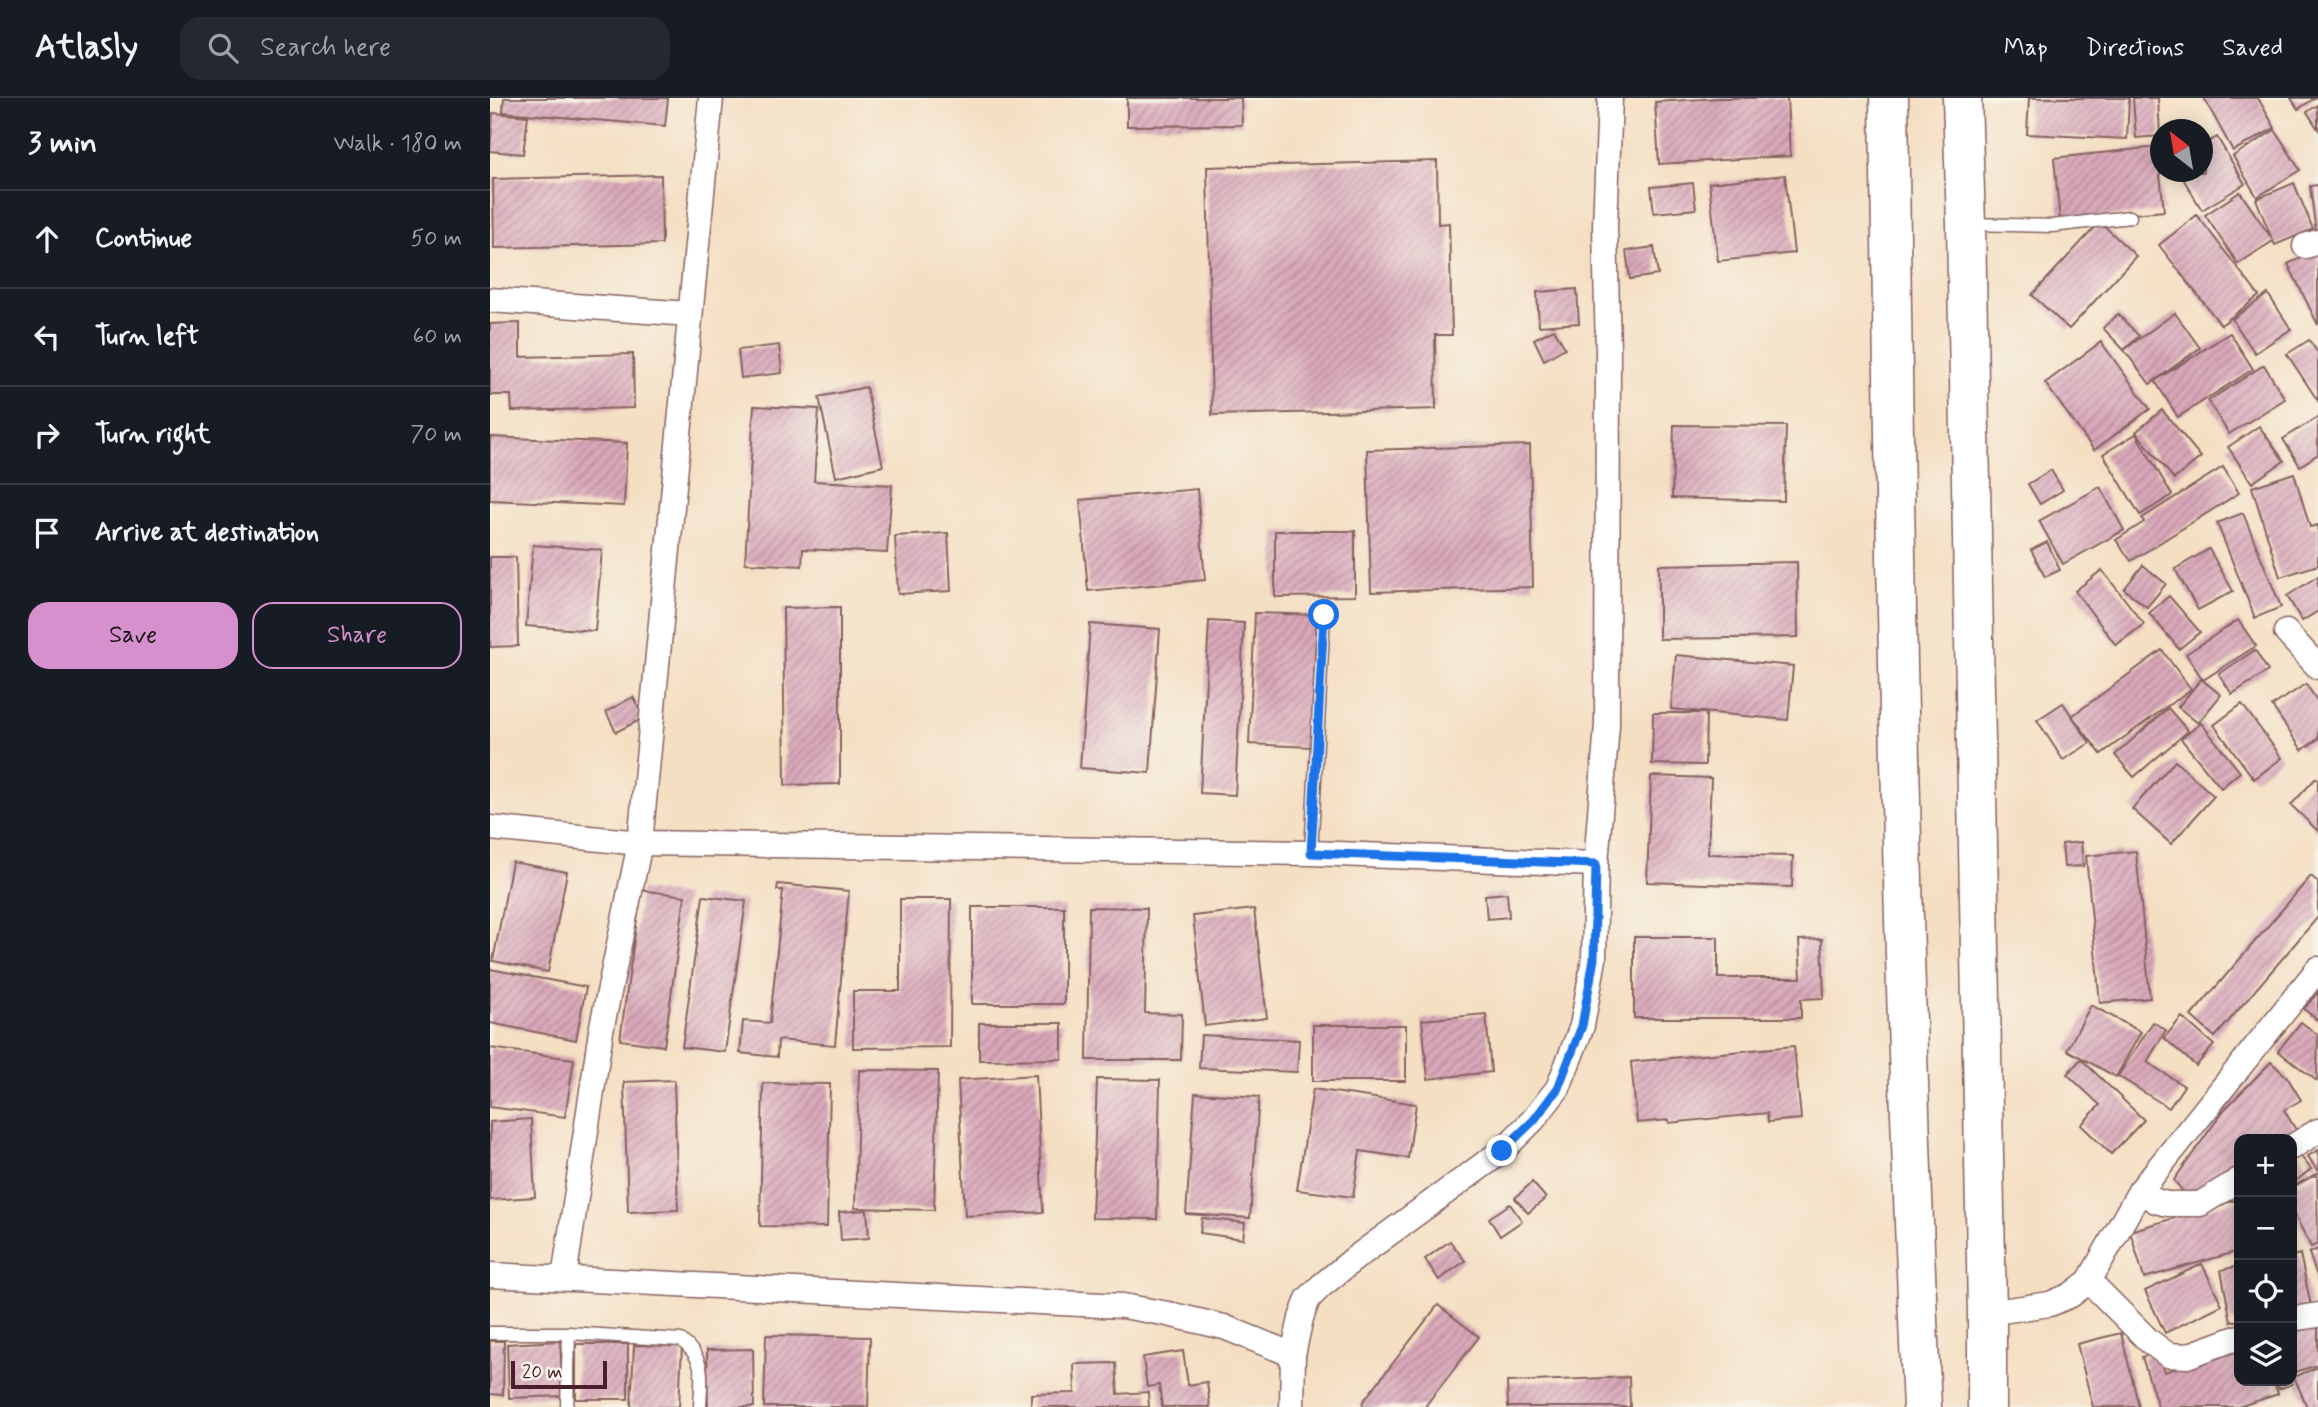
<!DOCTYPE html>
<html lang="en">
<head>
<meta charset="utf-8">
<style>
  :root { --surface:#171b24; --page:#242831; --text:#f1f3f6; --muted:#9ea1a6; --line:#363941; --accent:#d690ce }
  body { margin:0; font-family:Mynerve,sans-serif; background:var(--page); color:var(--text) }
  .controls { position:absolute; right:21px; bottom:21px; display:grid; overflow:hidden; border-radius:14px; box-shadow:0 4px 18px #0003 }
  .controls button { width:63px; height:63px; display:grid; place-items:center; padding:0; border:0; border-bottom:2px solid var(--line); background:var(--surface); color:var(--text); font:35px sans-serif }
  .compass { position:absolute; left:1660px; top:21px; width:63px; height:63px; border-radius:50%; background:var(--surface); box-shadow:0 4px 18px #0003; rotate:329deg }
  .scale { position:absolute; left:21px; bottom:18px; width:96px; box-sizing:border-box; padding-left:7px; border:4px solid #4a1f2b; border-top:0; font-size:19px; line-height:24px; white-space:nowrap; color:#4a1f2b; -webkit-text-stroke:5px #f7f3e8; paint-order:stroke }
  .stop { position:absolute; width:21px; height:21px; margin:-16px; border:5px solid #1a73e8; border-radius:50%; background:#fff }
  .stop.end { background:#1a73e8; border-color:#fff; box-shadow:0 2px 7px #0008 }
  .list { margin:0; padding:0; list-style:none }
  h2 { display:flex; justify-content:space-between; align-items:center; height:91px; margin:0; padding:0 28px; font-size:30px }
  h2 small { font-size:23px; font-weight:400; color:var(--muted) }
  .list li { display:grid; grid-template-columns:46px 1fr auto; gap:21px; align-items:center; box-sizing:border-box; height:98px; padding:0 28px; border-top:2px solid var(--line) }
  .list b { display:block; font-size:26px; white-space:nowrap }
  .list em { font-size:23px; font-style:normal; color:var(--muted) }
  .actions { display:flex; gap:14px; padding:21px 28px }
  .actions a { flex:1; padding:16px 0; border:2px solid var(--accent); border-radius:21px; text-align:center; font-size:24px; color:var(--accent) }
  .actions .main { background:var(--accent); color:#111 }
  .icon { flex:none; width:38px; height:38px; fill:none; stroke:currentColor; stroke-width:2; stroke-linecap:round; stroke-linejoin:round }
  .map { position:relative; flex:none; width:1828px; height:1309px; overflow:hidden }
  header { display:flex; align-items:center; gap:42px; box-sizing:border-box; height:98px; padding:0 35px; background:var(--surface); border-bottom:2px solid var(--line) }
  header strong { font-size:33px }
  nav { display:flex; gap:38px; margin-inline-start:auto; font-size:24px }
  .search { width:490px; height:63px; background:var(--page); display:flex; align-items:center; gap:18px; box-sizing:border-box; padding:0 24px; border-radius:21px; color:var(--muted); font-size:26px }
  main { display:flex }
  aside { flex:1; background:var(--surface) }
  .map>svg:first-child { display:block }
  .building { fill:url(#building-hatch) }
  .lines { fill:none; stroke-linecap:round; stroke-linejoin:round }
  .service-casing { stroke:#866260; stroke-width:15 }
  .minor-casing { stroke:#866260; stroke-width:27 }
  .primary-casing { stroke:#866260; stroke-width:41 }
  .service { stroke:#fff; stroke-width:12 }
  .minor { stroke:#fff; stroke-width:24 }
  .primary { stroke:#fff; stroke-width:38 }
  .route { stroke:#1a73e8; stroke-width:9 }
</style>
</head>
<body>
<header>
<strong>Atlasly</strong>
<div class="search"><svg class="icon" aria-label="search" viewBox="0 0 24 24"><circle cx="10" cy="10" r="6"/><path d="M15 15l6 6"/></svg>Search here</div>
<nav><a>Map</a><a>Directions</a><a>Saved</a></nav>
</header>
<main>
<aside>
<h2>3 min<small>Walk · 180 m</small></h2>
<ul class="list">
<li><svg class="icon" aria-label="ahead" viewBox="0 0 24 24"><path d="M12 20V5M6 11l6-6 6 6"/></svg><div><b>Continue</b></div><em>50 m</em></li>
<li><svg class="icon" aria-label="left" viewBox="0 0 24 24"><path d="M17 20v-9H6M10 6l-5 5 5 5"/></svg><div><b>Turn left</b></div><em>60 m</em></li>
<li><svg class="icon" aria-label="right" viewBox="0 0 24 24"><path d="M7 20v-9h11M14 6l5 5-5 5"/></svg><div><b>Turn right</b></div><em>70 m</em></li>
<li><svg class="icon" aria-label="arrive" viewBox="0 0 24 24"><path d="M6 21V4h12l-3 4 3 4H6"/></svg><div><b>Arrive at destination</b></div></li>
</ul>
<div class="actions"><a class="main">Save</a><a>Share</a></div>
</aside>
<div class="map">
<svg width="1828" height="1309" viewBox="0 0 1828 1309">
  <defs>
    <pattern id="building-hatch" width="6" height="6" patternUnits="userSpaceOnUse" patternTransform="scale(1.75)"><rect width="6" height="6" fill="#d9a8b9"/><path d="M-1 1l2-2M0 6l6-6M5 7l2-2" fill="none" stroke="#b28897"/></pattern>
  </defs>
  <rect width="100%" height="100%" fill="#f7f3e8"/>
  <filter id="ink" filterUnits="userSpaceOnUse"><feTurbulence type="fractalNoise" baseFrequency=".0143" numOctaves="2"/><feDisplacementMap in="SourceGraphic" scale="14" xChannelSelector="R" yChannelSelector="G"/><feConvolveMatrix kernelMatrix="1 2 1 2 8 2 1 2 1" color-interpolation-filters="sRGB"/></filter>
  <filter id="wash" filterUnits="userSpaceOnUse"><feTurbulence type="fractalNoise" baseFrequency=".00686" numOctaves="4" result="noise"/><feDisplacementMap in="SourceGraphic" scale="28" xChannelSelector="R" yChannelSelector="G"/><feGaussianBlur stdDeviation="1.57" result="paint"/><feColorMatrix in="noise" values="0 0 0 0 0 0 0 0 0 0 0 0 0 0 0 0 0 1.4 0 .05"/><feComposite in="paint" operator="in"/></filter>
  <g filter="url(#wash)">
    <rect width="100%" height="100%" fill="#f4dfc3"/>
    <g id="blocks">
      <g class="building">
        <path d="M14 0H178L175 28 13 14Z"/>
        <path d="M637 0H751L752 27 637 28Z"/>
        <path d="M1230 0H1297L1300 58 1169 66 1165 4Z"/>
        <path d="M1539 0H1639L1637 41 1537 36Z"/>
        <path d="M1643 0H1668L1670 38 1646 40Z"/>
        <path d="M1714 0H1768L1785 30 1743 53Z"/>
        <path d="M1801 0H1825L1808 11Z"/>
        <path d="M1828 7V31L1817 14Z"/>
        <path d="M3 15 38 18 33 56 0 53Z"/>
        <path d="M1785 32 1810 72 1767 99 1743 58Z"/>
        <path d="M1727 39 1755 86 1712 112 1689 74H1713V47Z"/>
        <path d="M1667 49 1674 113 1570 123 1564 60Z"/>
        <path d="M947 63 948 126 959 125 962 237H945L946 311 722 317 717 69Z"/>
        <path d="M171 77 172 146 4 150 3 81Z"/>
        <path d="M1295 77 1304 155 1228 163 1219 85Z"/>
        <path d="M1203 85 1206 111 1164 115 1161 89Z"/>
        <path d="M1804 85 1823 131 1785 147 1783 143 1748 166 1715 117 1750 94 1782 141 1766 101Z"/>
        <path d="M1828 87V135H1826L1820 88Z"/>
        <path d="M1707 117 1769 198 1731 227 1669 147Z"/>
        <path d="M1610 124 1646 158 1579 231 1542 197Z"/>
        <path d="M1164 149 1168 177 1140 181 1136 153Z"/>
        <path d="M1828 151V227L1798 166Z"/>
        <path d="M1087 191 1089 225 1049 228 1047 194Z"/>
        <path d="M1778 196 1801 231 1765 255 1742 221Z"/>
        <path d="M1685 215 1710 250 1660 286 1634 252Z"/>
        <path d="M1628 216 1649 238 1634 252 1613 230Z"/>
        <path d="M30 225V259L143 256 144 310 22 313 21 297H0V226Z"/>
        <path d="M1064 231 1075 250 1054 262 1044 241Z"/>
        <path d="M1740 235 1763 271 1688 319 1665 283Z"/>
        <path d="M1819 242 1828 255V303L1797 256Z"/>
        <path d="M1611 244 1660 311 1604 352 1555 285Z"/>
        <path d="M289 247 292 275 251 280 248 252Z"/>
        <path d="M1774 267 1795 301 1739 336 1718 303Z"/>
        <path d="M376 289 393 368 346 379 329 299Z"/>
        <path d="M264 308 329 311 324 383 402 387 397 455 313 451 312 468 255 465Z"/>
        <path d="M1672 312 1711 359 1684 381 1646 334Z"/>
        <path d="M1828 319V356L1810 368 1793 341Z"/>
        <path d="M1184 327 1296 328 1294 403 1182 400Z"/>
        <path d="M1769 328 1794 363 1762 385 1738 349Z"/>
        <path d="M1646 336 1682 397 1650 417 1613 356Z"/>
        <path d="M0 339 137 345 134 408 0 402Z"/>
        <path d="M1040 347 1043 489 881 494 877 352Z"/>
        <path d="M1733 369 1749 395 1641 463 1626 442 1654 424 1652 420Z"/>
        <path d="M1561 372 1573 392 1550 406 1538 386Z"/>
        <path d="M1804 375 1820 429 1828 427V467L1790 479 1762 389Z"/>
        <path d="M1610 389 1634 432 1573 466 1549 423Z"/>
        <path d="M707 391 715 482 598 493 590 402Z"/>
        <path d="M1753 415 1791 509 1765 520 1727 425Z"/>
        <path d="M785 433H865V498L785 499Z"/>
        <path d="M458 435 461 493 408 496 405 438Z"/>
        <path d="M1557 444 1570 472 1555 479 1541 452Z"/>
        <path d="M43 447 112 452 105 533 36 528Z"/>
        <path d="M1719 451 1743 493 1708 512 1685 471Z"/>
        <path d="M0 459H26L28 548 0 549Z"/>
        <path d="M1307 464 1308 539 1169 541V467Z"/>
        <path d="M1653 467 1676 486 1657 509 1634 491Z"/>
        <path d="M1612 472 1654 526 1626 547 1585 493Z"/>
        <path d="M1828 478V513L1812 523 1797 498Z"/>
        <path d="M1679 498 1710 534 1689 551 1659 515Z"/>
        <path d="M350 509V686L295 687 293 510Z"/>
        <path d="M765 515 827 517 821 649 759 646Z"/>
        <path d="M1748 522 1766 548 1713 582 1696 556Z"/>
        <path d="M719 523 754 525 745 697 710 695Z"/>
        <path d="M600 526 670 531 660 675 590 670Z"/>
        <path d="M1672 552 1701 591 1611 656 1582 618Z"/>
        <path d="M1765 552 1778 573 1742 596 1729 576Z"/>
        <path d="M1186 557 1303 568 1298 622 1181 611Z"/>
        <path d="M1711 581 1731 597 1708 625 1688 609Z"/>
        <path d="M1816 586 1828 604V641L1812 652 1782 608Z"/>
        <path d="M143 599 154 620 126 634 116 614Z"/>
        <path d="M1573 605 1600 645 1573 662 1547 622Z"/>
        <path d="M1752 606 1792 660 1764 681 1724 627Z"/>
        <path d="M1678 610 1698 633 1644 679 1625 657Z"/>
        <path d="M1163 615H1216L1215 667 1162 666Z"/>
        <path d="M1711 625 1750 674 1731 690 1691 641Z"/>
        <path d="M1685 663 1724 698 1681 746 1642 711Z"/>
        <path d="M1161 678 1221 680 1218 756 1303 758 1302 789 1157 784Z"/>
        <path d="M1826 680 1828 682V733L1801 707Z"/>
        <path d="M1591 744 1593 768 1574 769 1572 746Z"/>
        <path d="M1646 753 1660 900 1610 905 1596 758Z"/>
        <path d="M22 764 77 774 58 874 3 863Z"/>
        <path d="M1821 778 1828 784V819L1725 939 1701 918Z"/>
        <path d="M288 786 359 793 345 947 288 942 287 959 250 955 253 923 280 925 293 792H287Z"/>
        <path d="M151 792 195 798 174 948 130 942Z"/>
        <path d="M1017 795 1019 819 997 821 995 797Z"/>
        <path d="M213 798 256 803 235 954 192 949Z"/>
        <path d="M410 801H461L460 949 363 950V893H410Z"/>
        <rect x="482" y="809" width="92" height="97"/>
        <path d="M599 809 657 810 655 915 692 916 691 962H597Z"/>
        <path d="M764 811 777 920 715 928 703 818Z"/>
        <path d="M1144 839H1228V880H1311L1309 842 1332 841 1334 900 1311 901V920H1144Z"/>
        <path d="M0 871 96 889 86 942 0 925Z"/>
        <path d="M1828 894V923L1814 911Z"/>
        <path d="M1601 907 1651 934 1626 979 1577 952Z"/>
        <path d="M996 916 1001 974 938 981 932 922Z"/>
        <path d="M1692 919 1724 947 1706 968 1674 940Z"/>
        <path d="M1663 924 1676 932 1657 964 1694 988 1679 1010 1628 978Z"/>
        <path d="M1811 924 1828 937 1827 983 1788 953Z"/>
        <path d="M489 925H572V961L489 962Z"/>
        <rect x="823" y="927" width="93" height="56"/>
        <path d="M711 937 809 942 807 974 709 970Z"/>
        <path d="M1304 948 1311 1021 1278 1024 1277 1015 1179 1025V1022L1147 1025 1141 964Z"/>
        <path d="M0 950 84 961 75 1019 0 1009Z"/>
        <path d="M1591 961 1654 1022 1621 1056 1591 1027 1610 1007 1577 976Z"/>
        <path d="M1781 964 1797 979 1811 1002 1794 1012 1809 1037 1802 1041H1749V1073L1700 1103 1684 1082 1734 1012Z"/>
        <path d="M369 972 448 973 444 1112 365 1110Z"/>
        <path d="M546 977 553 1114 475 1118 468 982Z"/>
        <path d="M607 981 670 982 667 1121 602 1120Z"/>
        <path d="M184 982 188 1112 138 1114 134 984Z"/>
        <path d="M273 985 340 986 337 1129 270 1128Z"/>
        <path d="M823 991 926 1006 918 1060 870 1053 863 1099 807 1092Z"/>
        <path d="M705 995 769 999 760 1120 696 1116Z"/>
        <path d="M41 1021 45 1099 0 1102V1024Z"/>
        <path d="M1805 1051 1821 1071 1802 1086V1054Z"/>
        <path d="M1828 1052V1074L1818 1058Z"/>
        <path d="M1827 1076 1828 1146 1821 1149 1802 1112V1089Z"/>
        <path d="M1042 1084 1056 1100 1038 1115 1025 1100Z"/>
        <path d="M1749 1101V1153L1654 1180 1640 1133Z"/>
        <path d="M1020 1106 1032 1123 1010 1138 999 1120Z"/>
        <path d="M377 1112 379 1140 351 1142 349 1114Z"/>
        <path d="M712 1120 755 1125 753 1141 710 1135Z"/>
        <path d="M960 1143 975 1163 949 1182 935 1161Z"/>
        <path d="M1828 1151V1181L1819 1155Z"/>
        <path d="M1810 1156 1821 1208 1802 1212V1158Z"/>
        <path d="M1712 1166 1732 1207 1675 1235 1655 1193Z"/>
        <path d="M1749 1168V1222L1741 1224 1731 1172Z"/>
        <path d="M948 1207 989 1239 936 1307 937 1309H874L872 1305Z"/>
        <path d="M1802 1228 1828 1229V1267L1802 1275Z"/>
        <path d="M1631 1235 1649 1309H1603L1587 1246Z"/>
        <path d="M276 1237 380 1239 378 1309H274Z"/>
        <path d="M0 1243H14L13 1297 0 1296Z"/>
        <path d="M70 1243 73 1298 19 1300 17 1246Z"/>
        <rect x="86" y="1246" width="52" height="55"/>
        <path d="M144 1247 192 1248 189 1309H141Z"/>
        <path d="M1749 1250V1283H1784L1788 1296 1748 1309H1668L1652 1259 1668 1254 1675 1274Z"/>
        <path d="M263 1251 264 1309H218L217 1252Z"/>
        <path d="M693 1253 698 1287 717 1284 720 1309H672L669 1287 657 1289 653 1259Z"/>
        <path d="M626 1265 628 1296 658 1294 659 1309H541V1296L585 1295 584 1266Z"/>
        <path d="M1828 1269V1309H1817L1804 1279Z"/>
        <path d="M1139 1279 1140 1309H1018L1017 1284Z"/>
        <path d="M1787 1283H1801L1802 1286 1789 1291Z"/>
      </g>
    </g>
  </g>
  <g filter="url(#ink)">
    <use href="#blocks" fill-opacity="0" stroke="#866260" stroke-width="2"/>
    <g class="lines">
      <g class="service-casing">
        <g id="service">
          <path d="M1480 126 1562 128 1640 119"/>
          <path d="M821 755 834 517"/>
          <path d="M0 1235H79L191 1242C217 1263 211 1279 210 1309"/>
          <path d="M77 1309 79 1235"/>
        </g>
      </g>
      <g class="minor-casing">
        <g id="minor">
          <path d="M1815 148 1828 144"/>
          <path d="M0 202 200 216"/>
          <path d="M1796 534 1828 569"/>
          <path d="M0 730 150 745 821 755 1106 766"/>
          <path d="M1802 1049 1828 1033"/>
          <path d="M1650 1093 1666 1103 1677 1106H1710L1749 1082"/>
          <path d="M0 1177 633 1208 678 1216 734 1229 803 1257"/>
          <path d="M74 1180 111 933 150 745 221 0"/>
          <path d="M1599 1183 1659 1243 1678 1257 1697 1258 1749 1239"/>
          <path d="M1497 1215 1560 1206 1581 1197 1599 1183 1650 1093 1828 871"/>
          <path d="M1802 1221 1828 1217"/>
          <path d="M802 1309 803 1257 811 1220 818 1201 831 1188 864 1161 1012 1053 1043 1022 1068 990 1092 928 1104 861 1106 766 1117 627 1118 254 1115 128 1120 0"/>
        </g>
      </g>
      <g class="primary-casing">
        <g id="primary">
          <path d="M1399 0C1405 436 1411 873 1432 1309"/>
          <path d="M1472 0 1476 126 1497 1215V1309"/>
        </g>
      </g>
      <use href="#service" class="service"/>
      <use href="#minor" class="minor"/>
      <use href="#primary" class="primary"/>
    </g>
  </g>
  <g class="lines" filter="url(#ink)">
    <path class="route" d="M834 517 821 755 1106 766 1104 861 1092 928 1068 990 1044 1022 1012 1053"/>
  </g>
</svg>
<div class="controls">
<button>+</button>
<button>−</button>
<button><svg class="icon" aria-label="locate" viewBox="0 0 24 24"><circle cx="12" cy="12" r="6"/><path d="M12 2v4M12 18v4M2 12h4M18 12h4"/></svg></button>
<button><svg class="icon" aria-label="layers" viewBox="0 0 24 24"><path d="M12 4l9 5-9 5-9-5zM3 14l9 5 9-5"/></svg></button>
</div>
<svg class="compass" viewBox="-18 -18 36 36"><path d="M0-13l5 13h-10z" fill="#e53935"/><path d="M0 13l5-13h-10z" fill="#9ea1a6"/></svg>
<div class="scale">20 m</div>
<div class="stop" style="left:834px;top:517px"></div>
<div class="stop end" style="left:1012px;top:1053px"></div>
</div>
</main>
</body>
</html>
